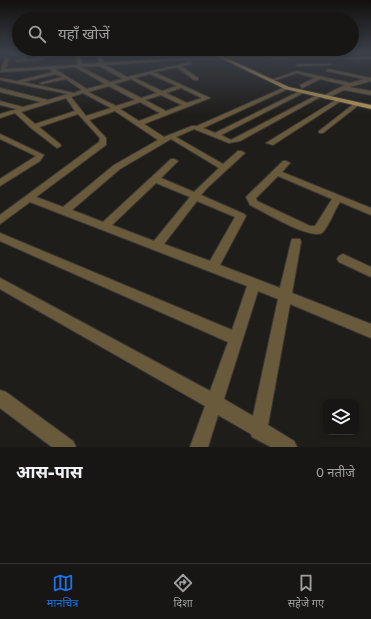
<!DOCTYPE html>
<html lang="hi">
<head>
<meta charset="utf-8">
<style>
  :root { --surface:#171614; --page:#201f1d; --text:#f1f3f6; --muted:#9e9fa0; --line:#363534; --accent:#1a73e8 }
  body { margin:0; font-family:"Golos Text","Noto Sans Devanagari",sans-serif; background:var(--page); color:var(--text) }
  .controls { position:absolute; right:12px; bottom:12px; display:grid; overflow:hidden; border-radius:8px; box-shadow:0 2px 6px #0003 }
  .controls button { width:36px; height:36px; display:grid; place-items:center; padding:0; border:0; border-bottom:1px solid var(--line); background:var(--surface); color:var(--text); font:20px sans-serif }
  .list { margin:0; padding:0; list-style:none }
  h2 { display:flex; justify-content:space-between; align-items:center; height:52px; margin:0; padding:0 16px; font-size:17px }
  h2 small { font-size:13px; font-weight:400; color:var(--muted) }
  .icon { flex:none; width:22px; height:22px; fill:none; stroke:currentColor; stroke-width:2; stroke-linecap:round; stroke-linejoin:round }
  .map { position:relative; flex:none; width:371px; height:447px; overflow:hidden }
  .search { position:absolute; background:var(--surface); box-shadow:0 2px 6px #0003; left:12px; right:12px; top:12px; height:44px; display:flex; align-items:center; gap:10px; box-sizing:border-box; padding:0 14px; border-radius:22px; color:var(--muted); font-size:15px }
  .sheet { height:116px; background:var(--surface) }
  nav { display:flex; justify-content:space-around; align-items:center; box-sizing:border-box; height:56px; border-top:1px solid var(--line); background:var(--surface); font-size:11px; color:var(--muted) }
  nav a { display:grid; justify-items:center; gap:2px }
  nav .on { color:var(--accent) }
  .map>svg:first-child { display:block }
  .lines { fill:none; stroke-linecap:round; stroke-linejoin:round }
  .minor-casing { stroke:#3b3936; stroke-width:2 }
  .major-casing { stroke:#3b3936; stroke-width:2 }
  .minor { fill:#695a3c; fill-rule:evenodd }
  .major { fill:#b59655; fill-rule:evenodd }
</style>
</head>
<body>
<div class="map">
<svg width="371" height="447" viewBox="0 0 371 447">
  <rect width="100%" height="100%" fill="#1f1d1a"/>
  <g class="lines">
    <g class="minor-casing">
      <g id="minor">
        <path d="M6 53 25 55 27 59 62 53 41 60 17 62 16 60 23 59 22 57Z"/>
        <path d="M76 53H80L82 64 100 63 94 53H98L104 63 179 58 371 57V59L179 60 105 65 127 77 191 62V64L181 66 198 78V80H194L177 67 154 72 210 98 144 124 164 137 192 126H197L285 87 290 88 203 128 215 133 300 91 305 92 221 135 231 140 317 95 322 96 240 141 229 143 194 129 176 137 223 164 238 151H241L245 153 207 188 201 195 244 214 246 216 220 265 280 288 291 242 292 239H300L301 242 292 293 371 324V338L290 304 268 425 294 441 297 447H271L252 437 251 434 218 415 208 447H190L205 406 0 289V278L210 391 228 342 0 241V233L232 330 247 286 30 202 0 224V215L99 142 100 138 78 114 39 127 60 144 61 146 57 148 31 128 15 113 0 118V114L17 109 0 105V101L23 107 41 102 0 92V88L48 100 68 94 0 80V78L17 81 53 72 50 69 3 72H0L5 59 7 58 9 59 6 69 78 65ZM99 66 123 79 110 82 81 67ZM75 67 105 84 87 89 55 69ZM56 74 62 77 40 83 42 84 66 79 82 90 74 93 23 82ZM150 74 177 86 162 91 135 78ZM131 79 157 93 141 98 114 84ZM109 86 135 100 116 106 88 92ZM181 88 202 98 187 103 166 93ZM83 93 111 108 86 116 71 97ZM161 95 182 105 166 111 145 100ZM66 98 75 111 35 124 21 112ZM140 102 160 113 139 121 120 109ZM115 111 158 140 114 165 63 207 36 197 106 145V138L89 120ZM171 139 219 168 194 192 161 178 178 161 174 159H171L103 222 72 210 120 169ZM156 183 190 197 154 241 112 225ZM197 201 235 217 210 261 164 244ZM258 291 278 299 253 416 224 399Z"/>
        <path d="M298 64H329L331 65 296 66Z"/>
        <path d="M328 69 371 78V81L349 87 371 91V95L344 90 325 99 322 97 323 96 345 85 320 79 302 88 300 85 315 78 297 73 273 81 271 80 297 71 350 83 364 79 326 71Z"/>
        <path d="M339 98 342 100 341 101 273 145 266 143Z"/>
        <path d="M355 103 360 104 323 133H319V131Z"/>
        <path d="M0 134 44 155 40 161 0 186V179L36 156 0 139Z"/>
        <path d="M283 161H286L290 163 282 172 371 208V215L340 202C334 211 330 224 323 232 313 242 262 211 250 205L246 197 248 195ZM278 176 332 199 315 226H310L257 201 256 198Z"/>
        <path d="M343 254 371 267V277L339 262 337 259 339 256Z"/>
        <path d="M0 390 6 392 73 441 76 447H52L0 408Z"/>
      </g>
    </g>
    <g class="major-casing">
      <path id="major" d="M210 53H215L289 87 371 105V109L285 89Z"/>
    </g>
    <use href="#minor" class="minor"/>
    <use href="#major" class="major"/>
  </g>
  <linearGradient id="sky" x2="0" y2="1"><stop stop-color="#11100e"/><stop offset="0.46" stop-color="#3c4049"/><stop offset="1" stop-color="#3c4049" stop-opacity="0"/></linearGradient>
  <rect width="371" height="115" fill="url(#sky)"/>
</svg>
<div class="controls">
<button><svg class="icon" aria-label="layers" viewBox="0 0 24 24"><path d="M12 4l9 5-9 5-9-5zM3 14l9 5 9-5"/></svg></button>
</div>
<div class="search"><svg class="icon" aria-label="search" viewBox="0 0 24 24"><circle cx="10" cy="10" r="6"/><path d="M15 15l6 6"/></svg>यहाँ खोजें</div>
</div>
<section class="sheet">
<h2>आस-पास<small>0 नतीजे</small></h2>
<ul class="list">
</ul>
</section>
<nav>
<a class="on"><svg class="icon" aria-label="map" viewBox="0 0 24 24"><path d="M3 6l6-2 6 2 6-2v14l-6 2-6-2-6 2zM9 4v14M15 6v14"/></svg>मानचित्र</a>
<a><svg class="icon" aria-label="directions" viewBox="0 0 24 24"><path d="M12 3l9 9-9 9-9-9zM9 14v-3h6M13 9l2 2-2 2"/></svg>दिशा</a>
<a><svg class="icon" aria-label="saved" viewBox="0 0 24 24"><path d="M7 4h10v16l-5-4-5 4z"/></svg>सहेजे गए</a>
</nav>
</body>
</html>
